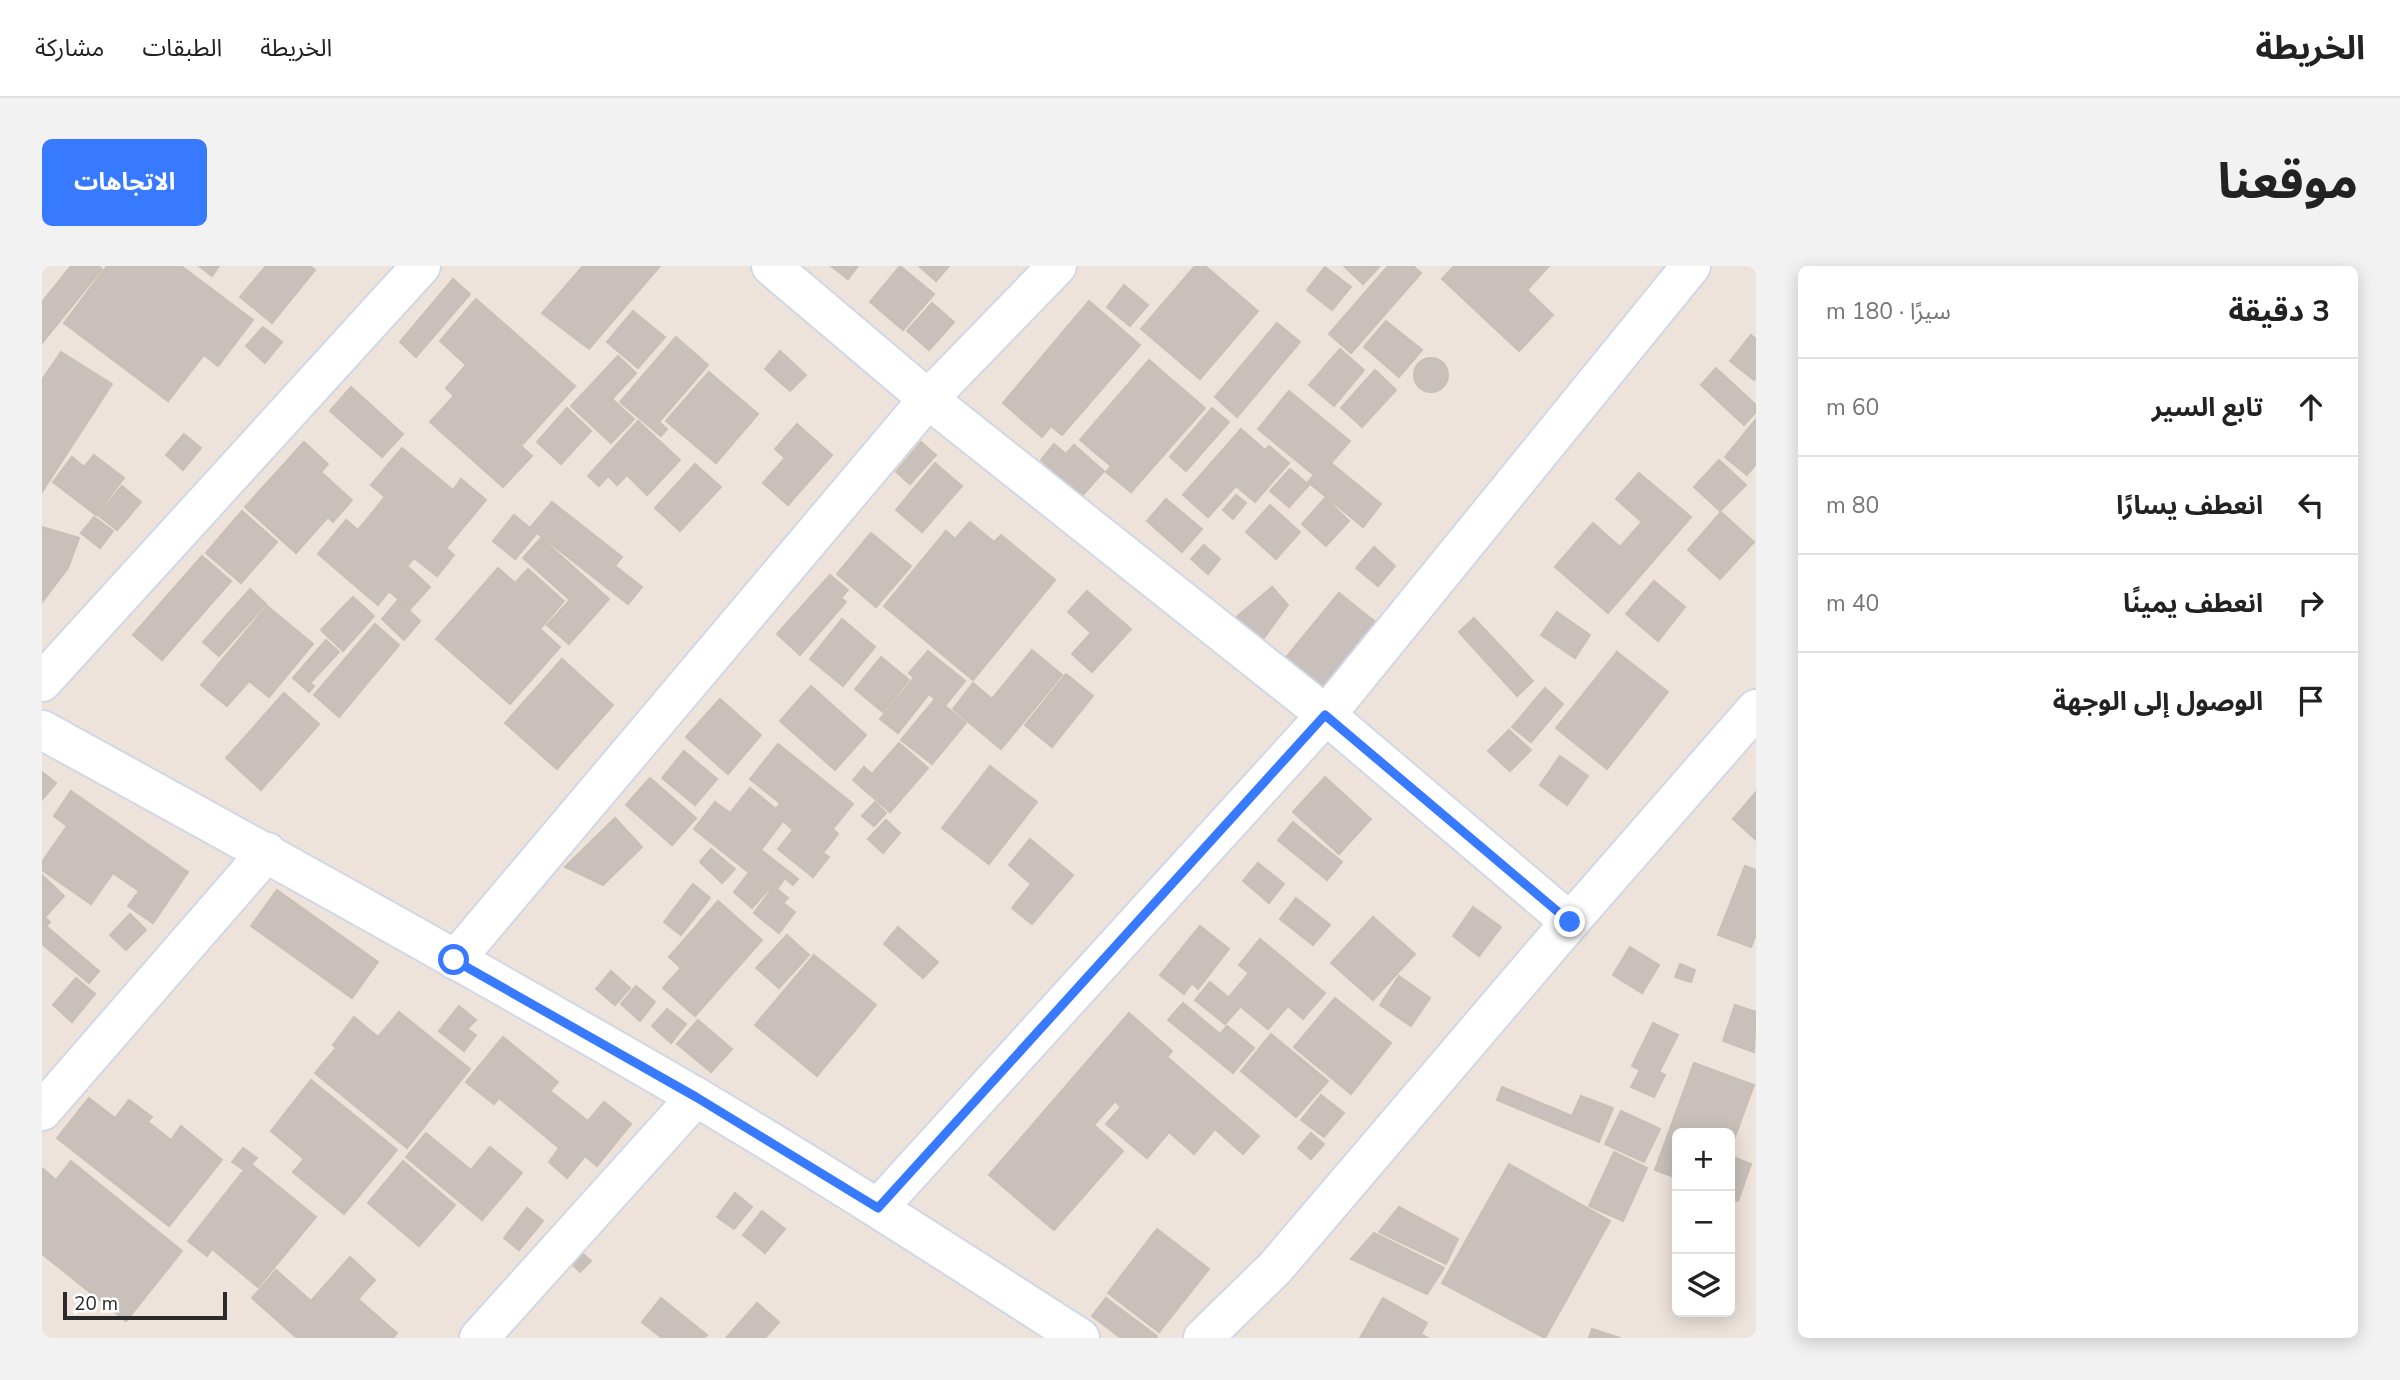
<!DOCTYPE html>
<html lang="ar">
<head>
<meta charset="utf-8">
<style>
  :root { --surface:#fff; --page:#f2f2f2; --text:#222; --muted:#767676; --line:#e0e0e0; --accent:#3779ff }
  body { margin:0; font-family:"Nunito Sans","Noto Sans Arabic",sans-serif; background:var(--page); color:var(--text); direction:rtl }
  .controls { position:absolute; right:21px; bottom:21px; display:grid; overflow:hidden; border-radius:10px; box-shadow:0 4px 18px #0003 }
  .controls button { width:63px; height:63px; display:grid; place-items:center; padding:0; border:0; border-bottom:2px solid var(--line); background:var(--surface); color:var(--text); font:35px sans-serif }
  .scale { position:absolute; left:21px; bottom:18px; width:164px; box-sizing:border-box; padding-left:7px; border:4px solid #2a2a2a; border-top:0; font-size:19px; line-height:24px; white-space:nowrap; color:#2a2a2a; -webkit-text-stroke:5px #fff; paint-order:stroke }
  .stop { position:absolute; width:21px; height:21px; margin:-16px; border:5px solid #3779ff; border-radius:50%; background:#fff }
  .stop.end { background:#3779ff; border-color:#fff; box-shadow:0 2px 7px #0008 }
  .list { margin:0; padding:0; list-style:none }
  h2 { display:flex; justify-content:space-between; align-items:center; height:91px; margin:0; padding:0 28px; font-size:30px }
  h2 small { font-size:23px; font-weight:400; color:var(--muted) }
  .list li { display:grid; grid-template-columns:46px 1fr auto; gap:21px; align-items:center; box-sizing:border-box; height:98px; padding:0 28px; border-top:2px solid var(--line) }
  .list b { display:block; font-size:26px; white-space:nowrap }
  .list em { font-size:23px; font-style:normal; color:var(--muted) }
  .icon { flex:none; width:38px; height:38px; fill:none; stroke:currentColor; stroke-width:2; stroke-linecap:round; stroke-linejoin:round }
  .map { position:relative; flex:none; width:1714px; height:1072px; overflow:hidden; direction:ltr; border-radius:10px }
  header { display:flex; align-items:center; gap:42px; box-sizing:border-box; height:98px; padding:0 35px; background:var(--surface); border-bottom:2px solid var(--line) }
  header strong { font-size:33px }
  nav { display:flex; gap:38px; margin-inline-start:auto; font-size:24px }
  .intro { display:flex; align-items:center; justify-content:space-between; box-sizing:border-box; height:168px; padding:0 42px }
  h1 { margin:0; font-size:49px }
  .button { padding:18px 32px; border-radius:10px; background:var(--accent); color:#fff; font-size:24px; font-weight:700 }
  main { display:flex; gap:42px; padding:0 42px }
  aside { flex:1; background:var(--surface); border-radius:10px; box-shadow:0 4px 18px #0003 }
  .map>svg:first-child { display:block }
  .building { fill:#c9c0bb; stroke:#c9bfb5; stroke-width:2 }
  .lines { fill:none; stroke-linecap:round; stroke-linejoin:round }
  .minor-casing { stroke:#d0d7e5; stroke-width:42 }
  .minor { stroke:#fff; stroke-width:38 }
  .route { stroke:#3779ff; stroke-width:9 }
</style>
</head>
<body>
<header>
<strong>الخريطة</strong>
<nav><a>الخريطة</a><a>الطبقات</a><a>مشاركة</a></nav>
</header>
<div class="intro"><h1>موقعنا</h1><a class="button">الاتجاهات</a></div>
<main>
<aside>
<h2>3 دقيقة<small>سيرًا · 180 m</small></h2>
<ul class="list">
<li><svg class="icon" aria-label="ahead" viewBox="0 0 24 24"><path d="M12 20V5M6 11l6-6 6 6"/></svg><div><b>تابع السير</b></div><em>60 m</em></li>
<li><svg class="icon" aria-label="left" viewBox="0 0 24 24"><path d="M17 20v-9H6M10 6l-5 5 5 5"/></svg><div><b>انعطف يسارًا</b></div><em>80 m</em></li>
<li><svg class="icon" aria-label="right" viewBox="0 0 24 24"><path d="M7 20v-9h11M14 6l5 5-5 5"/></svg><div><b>انعطف يمينًا</b></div><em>40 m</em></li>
<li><svg class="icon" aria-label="arrive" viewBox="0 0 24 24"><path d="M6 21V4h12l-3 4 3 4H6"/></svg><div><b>الوصول إلى الوجهة</b></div></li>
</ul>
</aside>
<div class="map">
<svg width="1714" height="1072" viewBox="0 0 1714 1072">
  <rect width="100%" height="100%" fill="#eee3db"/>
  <g class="building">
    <path d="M29 0H57L60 3 0 77V36Z"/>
    <path d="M65 0H139L211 54 176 100 162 89 126 135 22 57Z"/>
    <path d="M157 0H177L170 10Z"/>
    <path d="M224 0H268L273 4 230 57 198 31Z"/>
    <path d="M541 0H618L547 83 500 47Z"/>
    <path d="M789 0H816L806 13Z"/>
    <path d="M858 0 892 28 861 64 828 36Z"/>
    <path d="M877 0H907L894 15Z"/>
    <path d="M1153 0H1163L1216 45 1158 113 1099 63Z"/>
    <path d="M1302 0H1338L1321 18Z"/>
    <path d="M1346 0H1371L1379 7 1309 87 1287 68Z"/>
    <path d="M1412 0H1507L1485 24 1511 49 1477 85 1400 13Z"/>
    <path d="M1283 1 1309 21 1290 44 1265 24Z"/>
    <path d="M411 13 428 28 374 91 358 76Z"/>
    <path d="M1082 19 1106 39 1088 60 1065 41Z"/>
    <path d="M434 33 533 120 479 180 490 190 461 221 388 156 412 130 404 122 424 99 398 75Z"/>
    <path d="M1047 35 1098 79 1020 169 1009 160 1000 171 961 137Z"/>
    <path d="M890 37 912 56 887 84 865 65Z"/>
    <path d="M591 45 623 71 596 102 565 76Z"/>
    <path d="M1344 55 1380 84 1357 111 1322 81Z"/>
    <path d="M1235 57 1258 76 1195 151 1173 131Z"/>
    <path d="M221 61 240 76 223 97 204 80Z"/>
    <path d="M1709 69 1714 73V111L1712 114 1688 95Z"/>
    <path d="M634 71 666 99 617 156 625 163 619 170 578 136Z"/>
    <path d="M1298 83 1322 104 1292 140 1267 119Z"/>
    <path d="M738 85 764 109 748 125 723 103Z"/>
    <path d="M19 86 70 118 0 226V114Z"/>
    <path d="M576 90 594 107 570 133 592 153 569 177 529 140Z"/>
    <circle cx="1389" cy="109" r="17"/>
    <path d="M1107 94 1163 142 1089 226 1064 206 1069 200 1038 174Z"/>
    <path d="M1674 102 1714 139V146L1702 159 1659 119Z"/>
    <path d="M1333 104 1354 124 1320 161 1299 142Z"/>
    <path d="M667 106 716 148 674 197 624 155Z"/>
    <path d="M309 121 361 168 340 191 288 145Z"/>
    <path d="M1247 125 1308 175 1289 197 1339 238 1321 261 1266 216 1272 209 1216 163Z"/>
    <path d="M525 142 549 165 519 198 495 176Z"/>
    <path d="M1170 142 1187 156 1144 205 1128 191Z"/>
    <path d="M1714 153V198L1705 209 1683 191Z"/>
    <path d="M596 155 638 194 605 229 585 209 575 219 566 210 557 220 546 210Z"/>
    <path d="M755 158 790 189 746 239 721 217 743 192 733 183Z"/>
    <path d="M1199 163 1223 184 1227 180 1247 197 1213 236 1194 220 1166 251 1141 229Z"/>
    <path d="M142 168 159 182 141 204 124 189Z"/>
    <path d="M262 176 286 198 279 206 310 234 291 256 286 251 254 287 203 241Z"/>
    <path d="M879 176 894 189 868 218 854 206Z"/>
    <path d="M1012 178 1024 188 1032 179 1062 205 1040 230 999 194Z"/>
    <path d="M360 182 411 224 419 213 444 234 404 282 412 289 395 310 372 292 365 300 388 321 368 343 347 325 336 339 276 288 304 254 316 264 343 231 329 219Z"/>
    <path d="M52 189 82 212 54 249 11 216 30 191 42 201Z"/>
    <path d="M1677 194 1704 219 1678 245 1652 221Z"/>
    <path d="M893 197 920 220 880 266 854 244Z"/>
    <path d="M653 198 679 221 638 265 613 242Z"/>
    <path d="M1248 203 1267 219 1247 241 1228 225Z"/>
    <path d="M1597 207 1649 251 1566 347 1513 301 1551 257 1578 281 1600 256 1574 233Z"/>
    <path d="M80 220 99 236 75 264 56 249Z"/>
    <path d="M1194 229 1204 237 1191 253 1181 244Z"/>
    <path d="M1283 232 1307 255 1284 280 1260 258Z"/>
    <path d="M1124 233 1160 263 1140 286 1105 255Z"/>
    <path d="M510 236 580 291 573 300 600 321 586 338 495 267 473 293 451 275 472 249 488 262Z"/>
    <path d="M1228 239 1258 266 1234 293 1204 266Z"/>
    <path d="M200 245 235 276 199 317 164 287Z"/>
    <path d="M1679 246 1712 276 1678 313 1646 284Z"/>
    <path d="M52 251 71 265 58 282 39 267Z"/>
    <path d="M928 256 952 276 959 269 1013 314 931 414 842 340 904 265 913 273Z"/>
    <path d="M0 261 37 272 26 302 0 336Z"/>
    <path d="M829 267 869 300 834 341 795 308Z"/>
    <path d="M499 272 567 333 527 378 505 359 528 334 481 292Z"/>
    <path d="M1162 279 1178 293 1166 308 1149 293Z"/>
    <path d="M1332 281 1353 300 1336 320 1314 302Z"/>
    <path d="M160 290 189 315 120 394 91 369Z"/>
    <path d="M456 302 473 317 486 303 522 335 498 363 518 381 468 438 394 373Z"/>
    <path d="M788 309 806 324 799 332 804 336 758 389 735 368Z"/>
    <path d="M1612 315 1643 341 1616 375 1584 348Z"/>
    <path d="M1230 321 1246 339 1219 376 1192 353Z"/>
    <path d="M208 323 224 338 177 390 161 376Z"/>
    <path d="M1045 325 1089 363 1050 406 1030 388 1049 367 1026 346Z"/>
    <path d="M1297 327 1337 359 1280 427 1241 395Z"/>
    <path d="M311 331 332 350 301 385 279 364Z"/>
    <path d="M356 334 378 355 362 374 340 353Z"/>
    <path d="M225 340 271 378 227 431 207 415 185 440 159 419Z"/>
    <path d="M1515 346 1548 369 1533 392 1499 369Z"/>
    <path d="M1432 352 1491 415 1475 430 1417 366Z"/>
    <path d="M800 353 833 381 801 420 768 393Z"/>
    <path d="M333 358 357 379 297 451 272 429Z"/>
    <path d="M284 374 297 386 268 417 272 420 267 426 251 412Z"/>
    <path d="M990 384 1020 409 959 483 911 443 931 417 950 433Z"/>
    <path d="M886 385 923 415 903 440 924 457 890 498 859 474 893 433 887 428 856 467 838 453 872 412 867 407Z"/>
    <path d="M1575 386 1626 426 1565 503 1514 462Z"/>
    <path d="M839 391 867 414 841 446 813 423Z"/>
    <path d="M520 393 571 439 515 503 463 457Z"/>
    <path d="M1024 408 1051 430 1010 481 983 459Z"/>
    <path d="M769 420 824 469 793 504 738 455Z"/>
    <path d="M1503 422 1521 438 1489 476 1470 461Z"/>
    <path d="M242 427 277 458 219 524 184 492Z"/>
    <path d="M678 433 719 469 686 508 644 471Z"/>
    <path d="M1467 464 1489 484 1468 505 1446 485Z"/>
    <path d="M857 477 886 502 848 546 811 514 822 501 830 508Z"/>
    <path d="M736 478 811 538 791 563 796 568 781 587 787 591 771 611 736 583 751 564 741 555 719 584 756 613 751 619 743 612 735 623 746 632 741 637 753 646 737 667 712 647 729 624 652 563 673 536 688 547 708 522 734 543 738 537 708 513Z"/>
    <path d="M642 485 675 513 653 539 620 512Z"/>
    <path d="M1518 490 1546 510 1525 539 1498 519Z"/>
    <path d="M948 500 995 536 947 598 900 562Z"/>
    <path d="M0 506 14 517 0 534Z"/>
    <path d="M1283 511 1329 553 1297 588 1251 546Z"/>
    <path d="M608 512 654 552 630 579 584 539Z"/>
    <path d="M29 525 146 606 111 657 86 640 97 625 71 607 49 638 0 604V596L25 560 12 550Z"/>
    <path d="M1714 526V574L1691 553Z"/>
    <path d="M833 536 844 547 832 560 820 550Z"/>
    <path d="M573 552 600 581 561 619 523 601Z"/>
    <path d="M844 554 858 567 841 587 826 573Z"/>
    <path d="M1251 556 1300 596 1285 614 1236 574Z"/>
    <path d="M988 573 1031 609 990 658 970 642 989 618 967 599Z"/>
    <path d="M669 583 693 603 680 617 658 596Z"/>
    <path d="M1216 597 1242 618 1227 637 1201 615Z"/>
    <path d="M1703 600 1714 604V668L1709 681 1676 669Z"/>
    <path d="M706 608 726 624 710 642 692 626Z"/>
    <path d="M0 609 22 630 4 650 0 646Z"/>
    <path d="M651 618 668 632 639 669 622 656Z"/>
    <path d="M235 624 336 696 310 732 209 660Z"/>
    <path d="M1254 632 1288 659 1271 679 1238 653Z"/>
    <path d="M676 635 720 674 653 750 621 722 639 702 627 691Z"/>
    <path d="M1431 641 1459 661 1437 690 1411 670Z"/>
    <path d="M88 648 104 664 84 684 68 669Z"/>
    <path d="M0 649 8 656 4 660 57 705 47 717 0 678Z"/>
    <path d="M1331 651 1373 688 1331 734 1289 697Z"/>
    <path d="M1158 660 1187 683 1156 723 1150 717 1142 728 1118 709Z"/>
    <path d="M856 661 896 696 881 712 842 678Z"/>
    <path d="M745 669 767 689 737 722 714 702Z"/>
    <path d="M1218 673 1283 727 1261 753 1246 740 1226 763 1187 731 1207 707 1197 699Z"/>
    <path d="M1588 681 1617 699 1600 727 1571 709Z"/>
    <path d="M772 689 834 739 775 810 713 759Z"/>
    <path d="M1638 698 1653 704 1649 716 1633 711Z"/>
    <path d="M569 705 588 722 573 739 554 723Z"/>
    <path d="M1357 710 1388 732 1369 760 1338 739Z"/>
    <path d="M34 712 53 728 30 756 11 739Z"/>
    <path d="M1168 716 1198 741 1183 758 1153 734Z"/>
    <path d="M594 720 613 736 598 755 579 738Z"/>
    <path d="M1293 732 1349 777 1309 828 1252 781Z"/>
    <path d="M1141 737 1178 768 1185 760 1212 782 1191 807 1126 754Z"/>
    <path d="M1693 739 1714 746 1712 786 1681 775Z"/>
    <path d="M417 740 434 754 425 763 434 769 422 785 397 765Z"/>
    <path d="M625 743 644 758 629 777 610 760Z"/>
    <path d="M357 746 428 803 365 882 273 807 294 782 291 779 312 751 336 771Z"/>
    <path d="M1087 747 1130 785 1125 791 1217 870 1201 888 1173 863 1152 888 1127 866 1105 892 1064 858 1079 841 1073 835 1052 859 1081 885 1012 964 947 909Z"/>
    <path d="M656 754 690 783 669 806 635 778Z"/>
    <path d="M1611 757 1636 769 1617 806 1623 809 1612 831 1589 821 1598 804 1590 800Z"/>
    <path d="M1229 768 1286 815 1254 851 1199 805Z"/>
    <path d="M461 771 516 816 508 825 546 855 562 836 589 858 555 900 543 890 525 912 507 896 517 882 457 832 452 838 424 816Z"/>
    <path d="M1652 797 1712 819 1688 884V867H1635V912L1613 904Z"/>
    <path d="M269 814 355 884 302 948 251 906 262 893 229 865Z"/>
    <path d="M1460 821 1530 850 1539 830 1571 842 1557 876 1455 834Z"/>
    <path d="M1279 829 1302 847 1282 871 1259 854Z"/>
    <path d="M47 832 73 852 87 834 110 851 106 856 129 874 139 860 180 894 127 960 15 872Z"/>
    <path d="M1579 845 1618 863 1602 896 1563 878Z"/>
    <path d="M384 867 429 904 448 881 480 907 440 954 364 891Z"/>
    <path d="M1269 867 1282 878 1269 893 1256 882Z"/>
    <path d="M201 882 215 892 209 898 274 951 216 1021 170 983 165 990 146 975 202 904 190 896Z"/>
    <path d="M1572 886 1605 902 1581 955 1547 940Z"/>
    <path d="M1688 890 1709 898 1696 935 1688 932Z"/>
    <path d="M29 895 140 985 84 1055 0 988V902L14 914Z"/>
    <path d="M361 895 413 939 377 980 326 937Z"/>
    <path d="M1467 898 1568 955 1503 1072 1400 1017Z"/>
    <path d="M693 927 710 941 692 963 675 951Z"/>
    <path d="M1357 941 1416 973 1404 998 1337 966Z"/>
    <path d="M485 942 501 955 477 984 462 972Z"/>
    <path d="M720 945 743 963 723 987 701 969Z"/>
    <path d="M1115 963 1167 1003 1117 1066 1066 1027Z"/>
    <path d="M1332 967 1402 1002 1385 1028 1309 993Z"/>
    <path d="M537 984 549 995 538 1006 526 994Z"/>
    <path d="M308 991 333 1014 316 1033 355 1067 351 1072H255L210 1032 234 1004 269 1035Z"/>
    <path d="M619 1032 665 1069 662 1072H620L600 1056Z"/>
    <path d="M1064 1032 1115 1070 1114 1072H1079L1050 1050Z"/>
    <path d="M1341 1032 1385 1057 1379 1068 1386 1072H1318Z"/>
    <path d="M715 1037 737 1056 723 1072H684Z"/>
    <path d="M1550 1063 1578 1072H1547Z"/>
  </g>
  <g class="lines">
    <g class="minor-casing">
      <g id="minor">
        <path d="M729 0 886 133 1284 449 1528 656"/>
        <path d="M0 416 379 0"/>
        <path d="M0 464C219 584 438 705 654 831 784 908 911 990 1038 1072"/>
        <path d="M413 694 886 133 1015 0"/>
        <path d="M0 845 225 586"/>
        <path d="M836 942 1284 449 1649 0"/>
        <path d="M437 1072 654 831"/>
        <path d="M1161 1072 1233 1002 1528 656 1714 443"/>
      </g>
    </g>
    <use href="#minor" class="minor"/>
  </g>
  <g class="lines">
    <path class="route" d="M412 694 654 831 836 942 1283 449 1528 656"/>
  </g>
</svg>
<div class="controls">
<button>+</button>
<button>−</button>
<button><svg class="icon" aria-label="layers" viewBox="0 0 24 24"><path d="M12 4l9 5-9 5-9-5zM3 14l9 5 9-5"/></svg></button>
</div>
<div class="scale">20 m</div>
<div class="stop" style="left:412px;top:694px"></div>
<div class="stop end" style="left:1528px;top:656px"></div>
</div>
</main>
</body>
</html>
